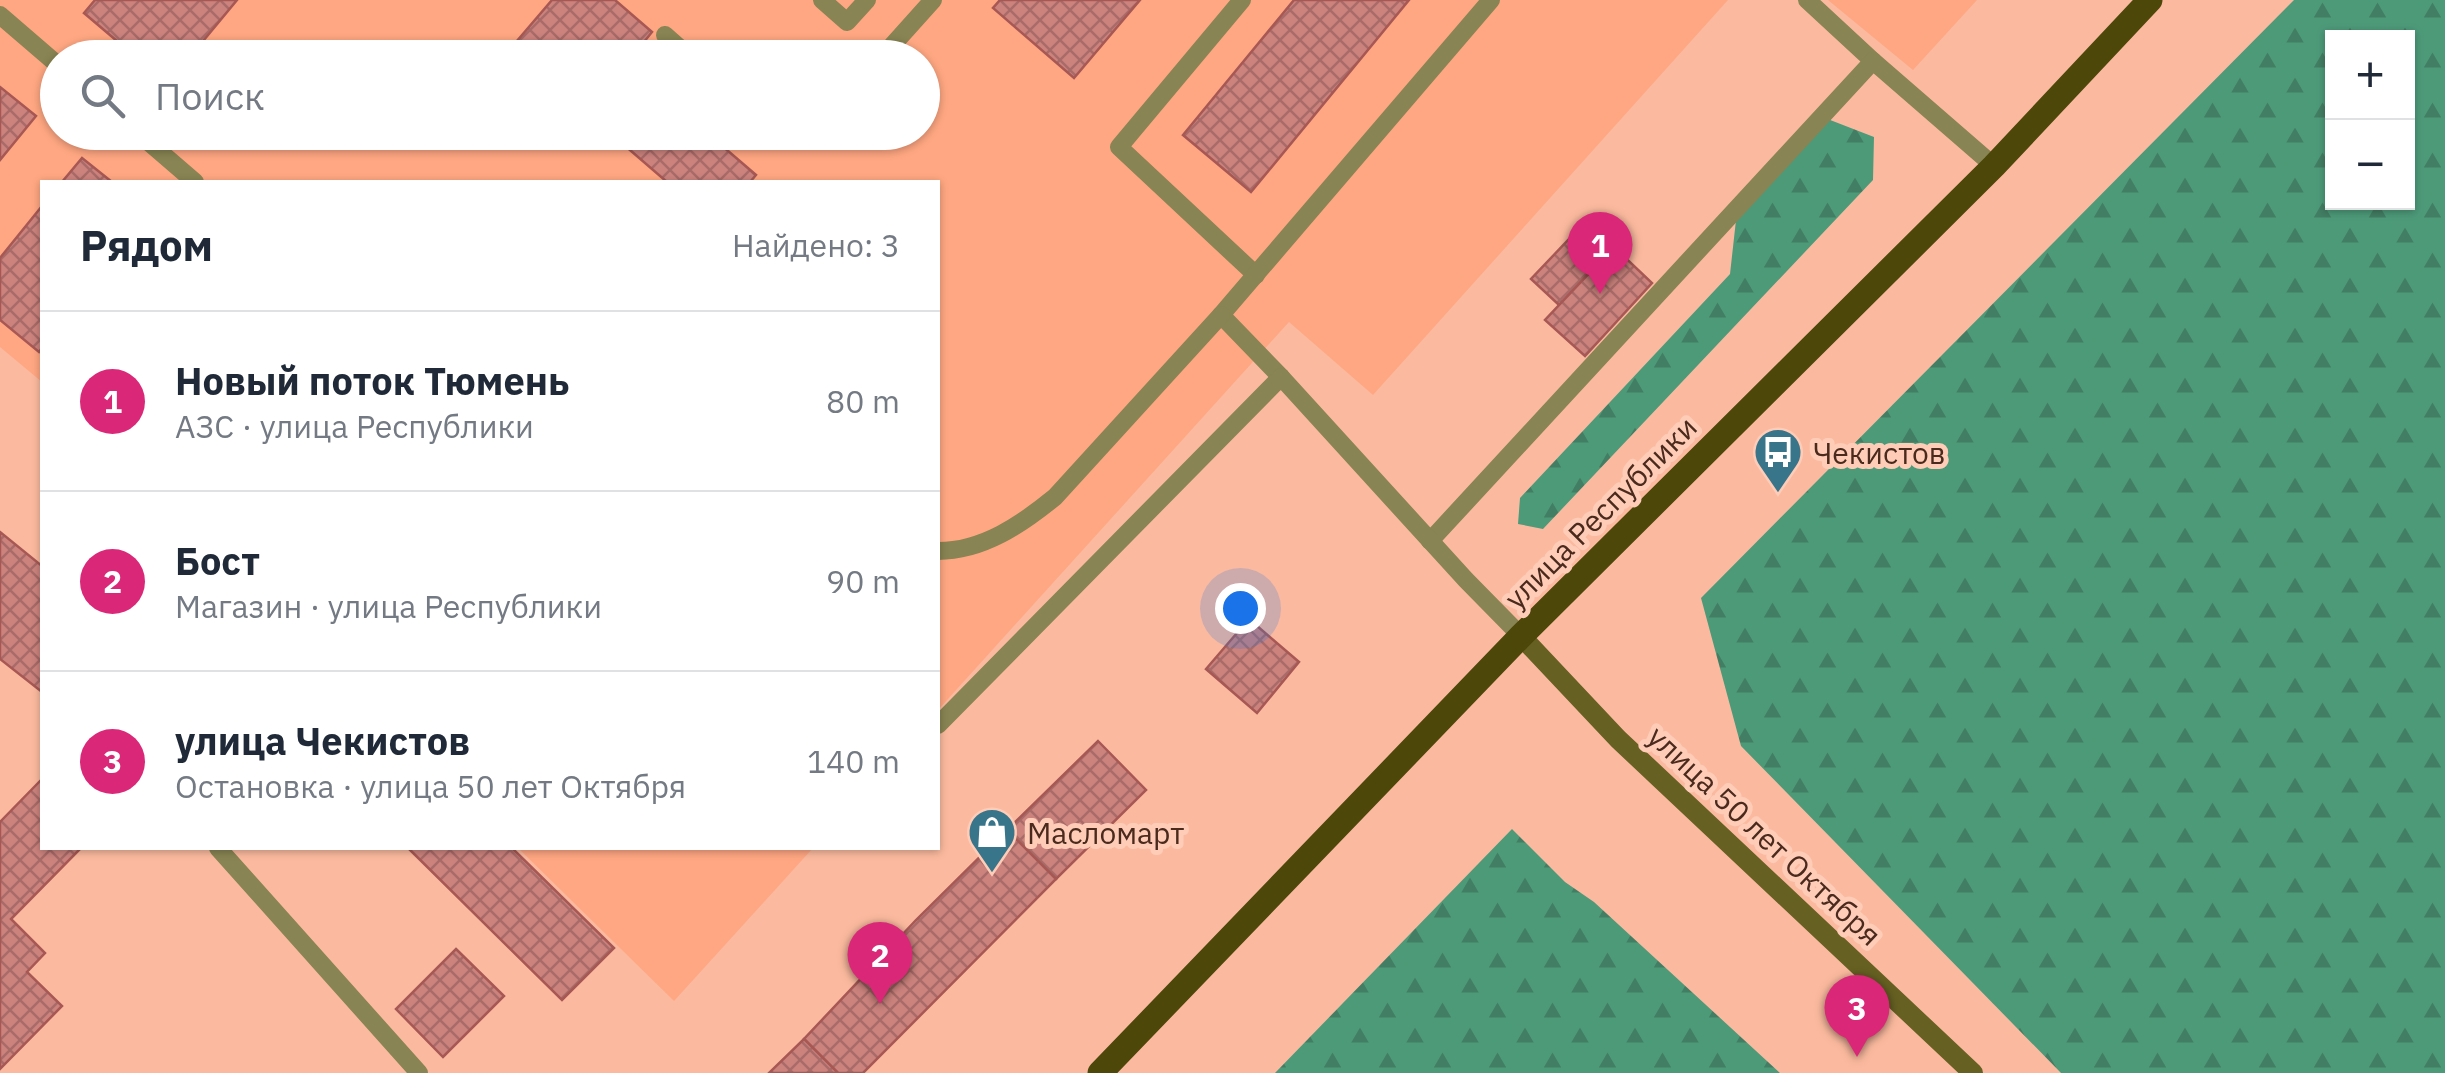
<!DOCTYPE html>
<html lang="ru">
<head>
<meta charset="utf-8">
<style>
  :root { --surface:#fff; --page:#f2f2f3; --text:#1f2937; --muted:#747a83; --line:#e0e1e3; --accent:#db2777 }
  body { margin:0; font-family:"IBM Plex Sans",sans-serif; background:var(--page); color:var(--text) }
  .controls { position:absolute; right:30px; top:30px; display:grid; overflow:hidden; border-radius:0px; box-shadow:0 2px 8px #0004 }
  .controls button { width:90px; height:90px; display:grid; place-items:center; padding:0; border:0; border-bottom:2px solid var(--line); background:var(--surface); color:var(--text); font:50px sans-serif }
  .you { position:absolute; left:1240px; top:608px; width:35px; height:35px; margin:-25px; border:8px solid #fff; border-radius:50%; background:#1a73e8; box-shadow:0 0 0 15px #1a73e833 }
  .badge { display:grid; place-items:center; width:65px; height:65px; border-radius:50%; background:var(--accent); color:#fff; font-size:32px; font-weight:700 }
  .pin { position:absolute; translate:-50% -82px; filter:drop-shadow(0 2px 5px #0008) }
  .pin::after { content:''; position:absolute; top:52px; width:35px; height:30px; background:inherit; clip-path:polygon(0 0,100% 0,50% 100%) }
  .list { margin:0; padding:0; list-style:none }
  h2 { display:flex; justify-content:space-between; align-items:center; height:130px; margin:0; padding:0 40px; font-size:42px }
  h2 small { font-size:32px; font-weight:400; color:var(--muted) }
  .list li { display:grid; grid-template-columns:65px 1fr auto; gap:30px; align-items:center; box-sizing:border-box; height:180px; padding:0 40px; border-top:2px solid var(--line) }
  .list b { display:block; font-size:38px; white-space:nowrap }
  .list p { margin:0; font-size:32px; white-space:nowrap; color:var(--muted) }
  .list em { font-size:32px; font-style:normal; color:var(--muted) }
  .icon { flex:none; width:55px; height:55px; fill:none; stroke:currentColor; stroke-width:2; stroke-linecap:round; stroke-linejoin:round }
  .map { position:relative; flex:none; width:2445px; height:1073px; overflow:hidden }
  .search { position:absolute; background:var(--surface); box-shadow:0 2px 8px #0004; left:40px; top:40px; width:900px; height:110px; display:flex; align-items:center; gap:25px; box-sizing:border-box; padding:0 35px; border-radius:55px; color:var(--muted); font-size:38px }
  .panel { position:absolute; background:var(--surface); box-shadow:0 2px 8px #0004; left:40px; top:180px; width:900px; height:670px; border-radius:0px }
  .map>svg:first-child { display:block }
  .built { fill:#ffa782; fill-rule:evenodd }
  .forest { fill:url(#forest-firs); fill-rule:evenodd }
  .building { fill:url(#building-cross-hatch); stroke:#a75854; stroke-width:2.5 }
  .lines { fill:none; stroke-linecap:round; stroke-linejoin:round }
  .lane { stroke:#888453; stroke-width:18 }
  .secondary { stroke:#666022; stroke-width:20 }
  .primary { stroke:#4d470a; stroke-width:25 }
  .labels { text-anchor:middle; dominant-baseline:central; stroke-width:10; stroke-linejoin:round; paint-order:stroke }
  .poi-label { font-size:30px; fill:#4a2a1d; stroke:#feccb7; text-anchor:start }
  .street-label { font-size:30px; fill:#4a2a1d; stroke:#feccb7 }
</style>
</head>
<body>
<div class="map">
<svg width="2445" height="1073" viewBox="0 0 2445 1073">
  <defs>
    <pattern id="forest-firs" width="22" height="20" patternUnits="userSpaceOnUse" patternTransform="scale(2.5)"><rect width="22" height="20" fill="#4d9a79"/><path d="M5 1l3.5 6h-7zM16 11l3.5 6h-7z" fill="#427e63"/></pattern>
    <pattern id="building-cross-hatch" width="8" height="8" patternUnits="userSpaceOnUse" patternTransform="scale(2.5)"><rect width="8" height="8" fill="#cc837e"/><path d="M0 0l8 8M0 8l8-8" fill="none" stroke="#a86b67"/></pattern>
  </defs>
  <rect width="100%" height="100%" fill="#fbba9f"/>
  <g class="built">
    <path d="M0 0H1728L1373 395 1289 322 938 710V182H42V382L0 347ZM58 58H922V132H58Z"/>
    <path d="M1828 0H1977L1913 70Z"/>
    <path d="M518 848H813L674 1001Z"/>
  </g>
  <g class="forest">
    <path d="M2294 0H2445V1073H2061L1741 746 1701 598ZM2332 38H2408V202H2332Z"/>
    <path d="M1825 118 1874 137 1873 180 1543 529 1518 524 1520 498 1730 274 1737 211Z"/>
    <path d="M1512 829 1565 882 1594 902 1780 1073H1275Z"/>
  </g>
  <g class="building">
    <path d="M95 0H237L189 58H137L84 13Z"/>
    <path d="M552 0H615L652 32 631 58H521L511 48Z"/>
    <path d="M1000 0H1140L1074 78 993 8Z"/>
    <path d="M1294 0H1409L1251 192 1183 135Z"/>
    <path d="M0 87 36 116 0 160Z"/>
    <path d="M609 132H706L756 175 750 182H667Z"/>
    <path d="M82 158 112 182H62Z"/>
    <path d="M42 206V348L39 352 0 320V258Z"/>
    <path d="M1569 239 1597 265 1559 305 1531 279Z"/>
    <path d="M1614 247 1652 283 1585 356 1545 320Z"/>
    <path d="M0 532 42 566V692L0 659Z"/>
    <path d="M1249 619 1299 662 1257 713 1206 669Z"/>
    <path d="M1098 741 1146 790 1056 879 1007 830Z"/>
    <path d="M42 779V848H81L11 919 45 953 27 972 62 1006 0 1069V822Z"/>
    <path d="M1007 830 1056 879 863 1073H838L804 1039 916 920Z"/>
    <path d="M408 848H512L614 948 562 1000Z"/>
    <path d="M456 949 504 996 443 1057 396 1009Z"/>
    <path d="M804 1039 838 1073H769Z"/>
  </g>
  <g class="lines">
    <g class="lane">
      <path d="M822 0 847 22 867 0"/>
      <path d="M1242 0 1119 147 1256 275"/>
      <path d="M1807 0 1873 61"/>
      <path d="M0 15 58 65"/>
      <path d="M665 35 691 58"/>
      <path d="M881 58 933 0"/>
      <path d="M137 132 195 182"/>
      <path d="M1281 377 1221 315 1491 0"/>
      <path d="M1430 541 1873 61 1994 166"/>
      <path d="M938 551C983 551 1022 524 1055 497L1221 315"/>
      <path d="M938 725 1281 377 1466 580 1521 636"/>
      <path d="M218 848 419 1073"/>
    </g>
    <path class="secondary" d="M1521 636 1618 739 1973 1073"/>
    <path class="primary" d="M1100 1073 1521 636 1994 166 2150 0"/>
  </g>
  <defs>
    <g id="bus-pin" transform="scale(2.5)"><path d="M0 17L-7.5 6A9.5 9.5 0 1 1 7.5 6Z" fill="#38758b" stroke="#feccb7"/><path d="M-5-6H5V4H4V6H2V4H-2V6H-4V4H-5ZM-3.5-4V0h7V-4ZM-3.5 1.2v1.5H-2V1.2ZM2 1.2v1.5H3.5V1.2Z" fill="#fff"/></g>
    <g id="shop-pin" transform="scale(2.5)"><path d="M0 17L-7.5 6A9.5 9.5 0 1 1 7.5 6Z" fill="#38758b" stroke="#feccb7"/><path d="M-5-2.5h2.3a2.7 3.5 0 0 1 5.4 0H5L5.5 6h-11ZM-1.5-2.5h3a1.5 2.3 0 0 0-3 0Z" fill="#fff"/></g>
  </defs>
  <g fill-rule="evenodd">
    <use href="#bus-pin" x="1778" y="452"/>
    <use href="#shop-pin" x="992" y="832"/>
  </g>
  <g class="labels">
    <g class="poi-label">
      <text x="1813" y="452">Чекистов</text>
      <text x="1027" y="832">Масломарт</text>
    </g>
    <g class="street-label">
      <text transform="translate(1600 512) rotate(-45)">улица Республики</text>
      <text transform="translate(1765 835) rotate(43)">улица 50 лет Октября</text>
    </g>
  </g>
</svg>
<div class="controls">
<button>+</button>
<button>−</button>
</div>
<div class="you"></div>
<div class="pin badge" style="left:1600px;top:294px">1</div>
<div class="pin badge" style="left:880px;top:1004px">2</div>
<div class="pin badge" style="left:1857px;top:1057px">3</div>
<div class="search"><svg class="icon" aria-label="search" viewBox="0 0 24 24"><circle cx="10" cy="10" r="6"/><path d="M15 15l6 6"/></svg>Поиск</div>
<section class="panel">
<h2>Рядом<small>Найдено: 3</small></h2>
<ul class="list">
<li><span class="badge">1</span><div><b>Новый поток Тюмень</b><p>АЗС · улица Республики</p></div><em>80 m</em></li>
<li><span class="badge">2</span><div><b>Бост</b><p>Магазин · улица Республики</p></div><em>90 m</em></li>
<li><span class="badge">3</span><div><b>улица Чекистов</b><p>Остановка · улица 50 лет Октября</p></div><em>140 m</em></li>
</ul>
</section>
</div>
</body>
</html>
